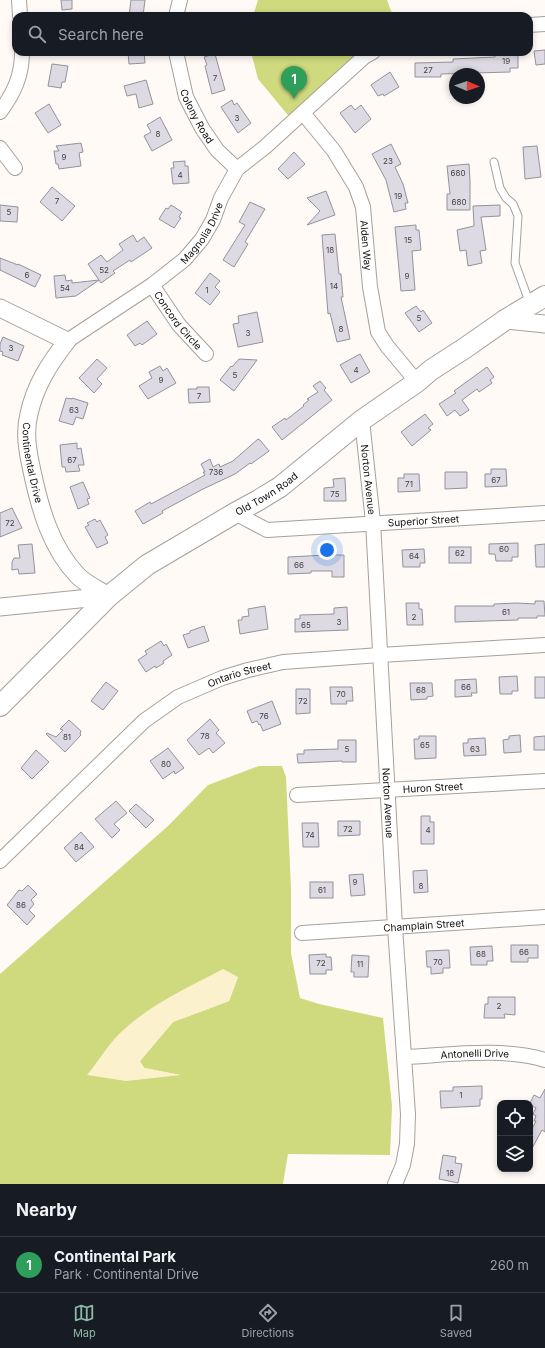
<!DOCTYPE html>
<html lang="en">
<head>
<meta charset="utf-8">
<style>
  :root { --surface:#171b24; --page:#242831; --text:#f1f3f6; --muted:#9ea1a6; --line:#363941; --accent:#8db7a4 }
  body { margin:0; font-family:Inter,sans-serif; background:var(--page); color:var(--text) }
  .controls { position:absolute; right:12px; bottom:12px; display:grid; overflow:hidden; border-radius:8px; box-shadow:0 2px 6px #0003 }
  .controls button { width:36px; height:36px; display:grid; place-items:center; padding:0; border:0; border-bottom:1px solid var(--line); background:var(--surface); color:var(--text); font:20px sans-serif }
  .compass { position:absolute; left:449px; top:68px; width:36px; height:36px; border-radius:50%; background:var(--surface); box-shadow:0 2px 6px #0003; rotate:92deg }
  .you { position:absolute; left:327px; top:550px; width:14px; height:14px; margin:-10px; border:3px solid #fff; border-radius:50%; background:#1a73e8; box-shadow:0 0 0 6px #1a73e833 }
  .badge { display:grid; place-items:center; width:26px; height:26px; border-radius:50%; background:var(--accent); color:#fff; font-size:13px; font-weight:700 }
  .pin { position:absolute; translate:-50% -33px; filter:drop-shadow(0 1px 2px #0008) }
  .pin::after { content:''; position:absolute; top:21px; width:14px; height:12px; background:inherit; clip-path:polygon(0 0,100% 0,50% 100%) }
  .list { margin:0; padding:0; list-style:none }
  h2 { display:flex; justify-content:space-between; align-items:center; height:52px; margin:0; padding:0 16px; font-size:17px }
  h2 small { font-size:13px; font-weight:400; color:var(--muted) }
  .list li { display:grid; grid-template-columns:26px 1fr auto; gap:12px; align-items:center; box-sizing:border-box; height:56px; padding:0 16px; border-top:1px solid var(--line) }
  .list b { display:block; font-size:15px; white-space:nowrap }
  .list p { margin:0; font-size:13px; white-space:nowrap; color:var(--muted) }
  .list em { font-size:13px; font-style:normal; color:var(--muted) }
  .icon { flex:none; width:22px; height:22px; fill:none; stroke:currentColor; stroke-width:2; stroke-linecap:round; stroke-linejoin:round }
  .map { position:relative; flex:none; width:545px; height:1184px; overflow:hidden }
  .search { position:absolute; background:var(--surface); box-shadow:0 2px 6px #0003; left:12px; right:12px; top:12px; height:44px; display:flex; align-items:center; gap:10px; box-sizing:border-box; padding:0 14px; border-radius:12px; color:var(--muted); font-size:15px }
  .sheet { height:108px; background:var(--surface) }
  nav { display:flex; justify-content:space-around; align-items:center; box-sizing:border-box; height:56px; border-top:1px solid var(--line); background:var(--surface); font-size:11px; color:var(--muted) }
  nav a { display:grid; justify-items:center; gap:2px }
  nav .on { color:var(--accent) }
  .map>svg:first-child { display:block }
  .green { fill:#cfd97d; fill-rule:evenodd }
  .sand { fill:#fbf1cc }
  .building { fill:#dddae3; stroke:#94929a }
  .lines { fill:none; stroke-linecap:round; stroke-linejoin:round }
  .service-casing { stroke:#a8a09a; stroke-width:9 }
  .minor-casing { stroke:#a8a09a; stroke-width:16 }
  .tertiary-casing { stroke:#a8a09a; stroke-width:19 }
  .secondary-casing { stroke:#a8a09a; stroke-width:22 }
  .service { stroke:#fff; stroke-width:7 }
  .minor { stroke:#fff; stroke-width:14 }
  .tertiary { stroke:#fff; stroke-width:17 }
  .secondary { stroke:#fff; stroke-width:20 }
  .labels { text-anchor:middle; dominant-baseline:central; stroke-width:3; stroke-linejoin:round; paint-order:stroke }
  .number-label { font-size:8px; fill:#434041 }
  .street-label { font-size:10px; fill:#100d0b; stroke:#fff }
</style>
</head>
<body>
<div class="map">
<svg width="545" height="1184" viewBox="0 0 545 1184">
  <rect width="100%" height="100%" fill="#fffaf6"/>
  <g class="green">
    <path d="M258 0H387L393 16H253Z"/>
    <path d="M251 52H365L292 120 258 79Z"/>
    <path d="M259 766H282L286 777 291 889V953L300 998 319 1004 383 1018 392 1106 390 1155 288 1154 283 1184H0V974L168 826 208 785ZM238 977 229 1001 173 1022 140 1061 144 1068 180 1075H88Z"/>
  </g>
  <path class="sand" d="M223 969 238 977 229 1001 173 1022 140 1061 144 1068 181 1075 126 1081 87 1075C98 1062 107 1046 119 1034 149 1005 187 988 223 969Z"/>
  <g class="building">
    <path d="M61 0H72V9L62 10Z"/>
    <path d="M131 0H145L143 16H129Z"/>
    <path d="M545 50V64L536 65 534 51Z"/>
    <path d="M128 52H144L145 63 129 64Z"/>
    <path d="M518 52V68H510V72L441 74V77H415V63L453 62V59L495 57V54H500V53Z"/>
    <path d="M215 54 225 90 212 94 205 66 207 65 204 57Z"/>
    <path d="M52 64 68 66 65 82H62L61 88 48 86Z"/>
    <path d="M390 72 399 87 384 96 383 94 378 96 371 85Z"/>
    <path d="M146 80 153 104 139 108 136 94 127 96 124 86Z"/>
    <path d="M232 100 234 105 237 103 251 123 238 133 221 107Z"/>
    <path d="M49 104 61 125 48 133 35 113Z"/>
    <path d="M351 105 355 110 361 105 371 119 355 133 340 113Z"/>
    <path d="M160 117 172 140 152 151 144 136 151 132 147 125Z"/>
    <path d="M81 143 83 152 79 153 81 166 59 169 58 164H56L54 151H59L56 146Z"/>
    <path d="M391 144 401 164 395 167 403 184 408 203H405L406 209 394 212 386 180 372 154Z"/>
    <path d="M537 146 541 177 525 179 523 147Z"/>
    <path d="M294 152 305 164 288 179 278 169Z"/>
    <path d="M185 161V166H188L189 183 173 184 171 168H174L173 162Z"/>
    <path d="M469 164 470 181V210H447V194H450L447 166Z"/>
    <path d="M52 187 75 206 62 221 40 202Z"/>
    <path d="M326 191 335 215 307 225 320 211 307 198Z"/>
    <path d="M250 202 265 209 245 242 248 244 234 267 223 260 245 225 239 222Z"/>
    <path d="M0 205 18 207 17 222 0 221Z"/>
    <path d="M171 205 182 212 179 217 181 218 174 228 159 219 166 208 168 209Z"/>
    <path d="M500 205V216L481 217 486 250 480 251 482 263 468 266 466 250 460 251 457 230 474 226 473 206Z"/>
    <path d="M416 225V230H419L421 250 412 251 415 290 401 291 395 227Z"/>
    <path d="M335 234 339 274H341L343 297H341L350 339 337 342 330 313 328 314 322 235Z"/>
    <path d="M133 235 137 242 144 237 152 248 131 262 130 260 113 271 115 273 101 283 88 264 101 255 107 262 123 250 119 244Z"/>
    <path d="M0 258 18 265V264L41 275 35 287 0 270Z"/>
    <path d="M210 273 220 281 215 287 220 292 210 305 195 293Z"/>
    <path d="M65 275 66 281 72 280V283L99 280 76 296 56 298 54 276Z"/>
    <path d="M416 306 421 312 423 310 432 323 419 332 405 313Z"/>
    <path d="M257 312 263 342 238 347 233 324 239 323 238 316Z"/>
    <path d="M147 321 157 334 142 345 140 343 135 346 127 335Z"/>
    <path d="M3 337 24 346 18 361 2 355 3 352 0 351V344Z"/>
    <path d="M360 354 370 372 351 383 340 365Z"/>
    <path d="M97 359 107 368 97 379 102 384 94 393 79 378Z"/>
    <path d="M239 359 257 360 234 391 220 380 231 366 232 367Z"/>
    <path d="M160 366 163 371 167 368 176 383 148 399 139 386 152 378 149 372Z"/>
    <path d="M487 367 494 377 490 380 492 383 479 392 477 389 462 400 469 410 460 416 455 410 447 416 439 404 456 393 454 391Z"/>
    <path d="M320 381 326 388 324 390 332 400 282 440 272 427 285 418 286 420 304 406 303 405 309 400 307 399 318 392 313 386Z"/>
    <path d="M197 387H209L210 402 189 403 188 389H197Z"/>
    <path d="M66 398 72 399V398L88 403 83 419 76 417 73 425 59 421Z"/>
    <path d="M425 414 433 424 428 428 431 430 412 446 401 432Z"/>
    <path d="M258 439 260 440 269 451 251 464 250 463 235 474 203 489 162 511 163 513 143 524 135 511 150 502 151 504 205 475 203 472H205L201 464 210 459 213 467 219 464 220 467 233 461Z"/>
    <path d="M77 443V449L81 448 84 465H78L80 471 66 472 65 467H62L60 445Z"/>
    <path d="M491 469H506L507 486 485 487V474H491Z"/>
    <path d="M445 472H467V488L445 489Z"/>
    <path d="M404 474H419L420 491 398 492V478H404Z"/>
    <path d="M345 478 346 501H324V488L334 487 333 479Z"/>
    <path d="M83 482 90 498 87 499 89 504 78 509 70 487Z"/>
    <path d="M12 508 22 528 0 537V513Z"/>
    <path d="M95 519 97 522 100 520 108 535 105 537 108 543 97 548 85 527 89 525 87 523Z"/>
    <path d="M518 543V557H512V561H496L495 554H489V544Z"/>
    <path d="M32 544 35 573 19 574 18 569 12 570V562L14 558H20L18 545Z"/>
    <path d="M545 544V567H536L535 545Z"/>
    <rect x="449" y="547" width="22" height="16"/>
    <path d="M424 549 425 563H420V567H403L402 550Z"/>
    <path d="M327 555H344V577H332V571H311V573L288 574V557Z"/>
    <path d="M535 601H544L545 616H537V618H518V620L455 622V606H494V604L517 603 535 604Z"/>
    <path d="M406 603H419V609H422L423 625H407Z"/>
    <path d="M265 606 268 629 240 634 238 620H242V617L249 616 248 609Z"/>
    <path d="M347 607 348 630 295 632V619H300V615L334 614V608Z"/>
    <path d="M204 626 209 641 188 648 183 635 190 633V631Z"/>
    <path d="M161 641 164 646 166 644 172 655 163 661 164 663 156 668 155 666 146 672 138 660 147 654 145 651Z"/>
    <path d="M517 676 518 691H512V694H500L499 677Z"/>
    <rect x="535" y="677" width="10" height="21"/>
    <path d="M476 679 477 693H471L472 696 455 697V680Z"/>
    <path d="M106 682 118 691 103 710 91 701Z"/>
    <path d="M410 683H432L433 696 427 697V699L411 700Z"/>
    <path d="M330 687H352L353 701H346L347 704H331Z"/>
    <path d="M296 689H310V713L296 714Z"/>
    <path d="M272 701 281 724 263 731 260 724 259 725 257 721 252 723 247 711Z"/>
    <path d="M210 719 219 730 216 733 225 743 213 753 209 748 199 755 187 740Z"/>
    <path d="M69 720 81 731 80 734 81 735 65 752 46 734 47 733 56 737 63 730 60 729Z"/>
    <path d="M520 735 521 752 504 753 503 740 509 739V736Z"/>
    <path d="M419 736H436V758L415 759 414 739H419Z"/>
    <path d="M545 736V750H534V737Z"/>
    <path d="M485 738 486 755 464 756 463 743H468V739Z"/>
    <path d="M338 740H356V762H342V761L298 763 297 754H304V750L338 749Z"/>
    <path d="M168 748 184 768 175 774 174 771 163 779 150 761Z"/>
    <path d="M36 750 49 762 32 779 21 768Z"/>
    <path d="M116 801 127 813 114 824 120 830 112 838 95 819Z"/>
    <path d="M136 804 154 820 146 828 129 811Z"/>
    <path d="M421 816H430V822H434V844H421Z"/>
    <path d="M338 821H360V835L338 836Z"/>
    <path d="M302 823H318L319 847H303Z"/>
    <path d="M81 832 94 847 76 862 64 848Z"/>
    <path d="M427 870 428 892 414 893 413 871Z"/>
    <path d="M363 874 365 895 351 896 349 875Z"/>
    <rect x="310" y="882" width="23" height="16"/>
    <path d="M28 885 37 894 31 900 34 904 29 910 35 916 27 925 7 905 19 890 22 891Z"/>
    <path d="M511 945H538V958H528V962H511Z"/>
    <path d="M492 946 493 961H487V965H471L470 947Z"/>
    <path d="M449 950 450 968H443V973L431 974V967H427L426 951Z"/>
    <path d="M326 954V957H331L332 970H326V974H310L309 955Z"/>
    <path d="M352 955 369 956 368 977H354V972H351Z"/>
    <path d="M488 997H515V1015L504 1014 505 1018H484L485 1004H488Z"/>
    <path d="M482 1086V1099H480V1106L441 1108 440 1091H453V1087Z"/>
    <path d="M545 1089V1132L542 1130 530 1152V1133L536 1121H534L536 1116 533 1114 536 1108 530 1105V1103L534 1095 540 1098Z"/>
    <path d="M443 1155 456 1157 455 1163 462 1164 458 1183 439 1179Z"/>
  </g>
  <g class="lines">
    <g class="service-casing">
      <path id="service" d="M494 162 500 188 506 198 513 204 518 216 515 263 530 304"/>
    </g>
    <g class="minor-casing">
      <g id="minor">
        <path d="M19 0 20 16"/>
        <path d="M176 16 180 0"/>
        <path d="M529 25 545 24"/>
        <path id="s1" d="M176 52 186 97 202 128 217 150 237 169"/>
        <path d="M0 112C14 93 22 76 22 52"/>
        <path id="s2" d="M303 113 334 151 356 187 363 207 370 287 378 332 387 346 417 382"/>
        <path d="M0 148 15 168"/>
        <path id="s3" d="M152 285 179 325 206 354"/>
        <path id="s4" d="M67 341 152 285 185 259 202 239 213 220 221 198 237 169 265 147 364 57 373 52"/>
        <path id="s5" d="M362 420 373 522 395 927 408 1114 407 1144 403 1165 395 1184"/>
        <path id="s6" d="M235 513 267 530 545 513"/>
        <path id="s7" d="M297 795 545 781"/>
        <path id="s8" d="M0 861 144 721 178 697 222 678 248 670 283 662 380 655 545 645"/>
        <path id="s9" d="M302 933 545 917"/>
        <path id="s10" d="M404 1057C449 1055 501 1047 545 1060"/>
      </g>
    </g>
    <g class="tertiary-casing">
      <g id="tertiary">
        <path id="s11" d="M0 308 67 341C49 364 35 386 29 414 24 433 28 453 32 471 40 509 51 548 78 576 86 584 99 590 109 596"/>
        <path d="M505 320 545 324"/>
        <path d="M0 607 109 596"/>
      </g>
    </g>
    <g class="secondary-casing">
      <g id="secondary">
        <path id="s12" d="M0 706 109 596 147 565 235 513 257 501 280 487 362 420 417 382 431 370 465 348 505 320 545 296"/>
      </g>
    </g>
    <use href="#service" class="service"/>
    <use href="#minor" class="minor"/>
    <use href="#tertiary" class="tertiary"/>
    <use href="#secondary" class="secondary"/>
  </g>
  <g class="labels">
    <g class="number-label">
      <text x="506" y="61">19</text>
      <text x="428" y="70">27</text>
      <text x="215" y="78">7</text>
      <text x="237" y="118">3</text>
      <text x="158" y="134">8</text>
      <text x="64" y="157">9</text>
      <text x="388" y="161">23</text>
      <text x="458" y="173">680</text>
      <text x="180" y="175">4</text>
      <text x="398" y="196">19</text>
      <text x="57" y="201">7</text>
      <text x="459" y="202">680</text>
      <text x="9" y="212">5</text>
      <text x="408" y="240">15</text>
      <text x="330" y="250">18</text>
      <text x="104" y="270">52</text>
      <text x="27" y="275">6</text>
      <text x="407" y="276">9</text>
      <text x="334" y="286">14</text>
      <text x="65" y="288">54</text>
      <text x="207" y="290">1</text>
      <text x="419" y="318">5</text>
      <text x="341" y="329">8</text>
      <text x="248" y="333">3</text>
      <text x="11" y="348">3</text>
      <text x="356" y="370">4</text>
      <text x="235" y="375">5</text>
      <text x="161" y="380">9</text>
      <text x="199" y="396">7</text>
      <text x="74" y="410">63</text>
      <text x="72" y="460">67</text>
      <text x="216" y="472">736</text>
      <text x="496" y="480">67</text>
      <text x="409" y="484">71</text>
      <text x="335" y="494">75</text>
      <text x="10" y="523">72</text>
      <text x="504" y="549">60</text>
      <text x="460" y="553">62</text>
      <text x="414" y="556">64</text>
      <text x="299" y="565">66</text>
      <text x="506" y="612">61</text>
      <text x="414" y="617">2</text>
      <text x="339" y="622">3</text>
      <text x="306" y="625">65</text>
      <text x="466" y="687">66</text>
      <text x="421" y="690">68</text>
      <text x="341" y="694">70</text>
      <text x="303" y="701">72</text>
      <text x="264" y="716">76</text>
      <text x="205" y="736">78</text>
      <text x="67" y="737">81</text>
      <text x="425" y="745">65</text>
      <text x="347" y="749">5</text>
      <text x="475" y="749">63</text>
      <text x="166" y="764">80</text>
      <text x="348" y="829">72</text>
      <text x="428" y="830">4</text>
      <text x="310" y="835">74</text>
      <text x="79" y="847">84</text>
      <text x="355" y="882">9</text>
      <text x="421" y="886">8</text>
      <text x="322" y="890">61</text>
      <text x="21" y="905">86</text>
      <text x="524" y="952">66</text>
      <text x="481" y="954">68</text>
      <text x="438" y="962">70</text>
      <text x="321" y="963">72</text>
      <text x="360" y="964">11</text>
      <text x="499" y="1006">2</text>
      <text x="461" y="1095">1</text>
      <text x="450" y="1173">18</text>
    </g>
    <g class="street-label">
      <text stroke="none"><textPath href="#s1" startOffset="68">Colony Road</textPath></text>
      <text stroke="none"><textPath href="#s4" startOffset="175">Magnolia Drive</textPath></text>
      <text stroke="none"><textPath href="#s2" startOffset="151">Alden Way</textPath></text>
      <text stroke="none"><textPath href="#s3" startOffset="44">Concord Circle</textPath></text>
      <text stroke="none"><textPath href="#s11" startOffset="207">Continental Drive</textPath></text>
      <text stroke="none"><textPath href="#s5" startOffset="60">Norton Avenue</textPath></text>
      <text stroke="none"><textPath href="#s12" startOffset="343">Old Town Road</textPath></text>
      <text stroke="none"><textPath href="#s6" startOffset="193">Superior Street</textPath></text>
      <text stroke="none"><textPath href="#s8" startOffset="308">Ontario Street</textPath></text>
      <text stroke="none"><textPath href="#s7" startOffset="136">Huron Street</textPath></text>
      <text stroke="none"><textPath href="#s5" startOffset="384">Norton Avenue</textPath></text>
      <text stroke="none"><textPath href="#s9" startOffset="122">Champlain Street</textPath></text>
      <text stroke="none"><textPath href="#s10" startOffset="71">Antonelli Drive</textPath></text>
    </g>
  </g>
</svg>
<div class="controls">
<button><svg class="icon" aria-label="locate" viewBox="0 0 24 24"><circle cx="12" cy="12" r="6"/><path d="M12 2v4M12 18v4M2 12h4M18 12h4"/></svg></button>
<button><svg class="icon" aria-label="layers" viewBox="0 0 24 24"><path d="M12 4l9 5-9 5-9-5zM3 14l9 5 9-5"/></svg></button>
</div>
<svg class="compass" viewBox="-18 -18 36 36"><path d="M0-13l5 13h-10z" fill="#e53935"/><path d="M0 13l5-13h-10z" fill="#9ea1a6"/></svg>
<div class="you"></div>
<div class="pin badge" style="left:294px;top:99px;background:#2e9e5b">1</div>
<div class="search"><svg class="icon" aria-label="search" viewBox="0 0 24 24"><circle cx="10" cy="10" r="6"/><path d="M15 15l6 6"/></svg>Search here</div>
</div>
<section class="sheet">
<h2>Nearby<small></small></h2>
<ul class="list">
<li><span class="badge" style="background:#2e9e5b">1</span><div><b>Continental Park</b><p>Park · Continental Drive</p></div><em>260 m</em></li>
</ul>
</section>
<nav>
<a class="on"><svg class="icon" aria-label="map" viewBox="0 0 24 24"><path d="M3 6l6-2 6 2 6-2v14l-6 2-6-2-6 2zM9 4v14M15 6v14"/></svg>Map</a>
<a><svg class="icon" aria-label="directions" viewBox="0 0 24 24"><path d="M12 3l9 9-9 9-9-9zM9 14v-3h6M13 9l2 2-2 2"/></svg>Directions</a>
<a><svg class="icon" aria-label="saved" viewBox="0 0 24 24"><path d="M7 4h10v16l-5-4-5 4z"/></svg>Saved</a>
</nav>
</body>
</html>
